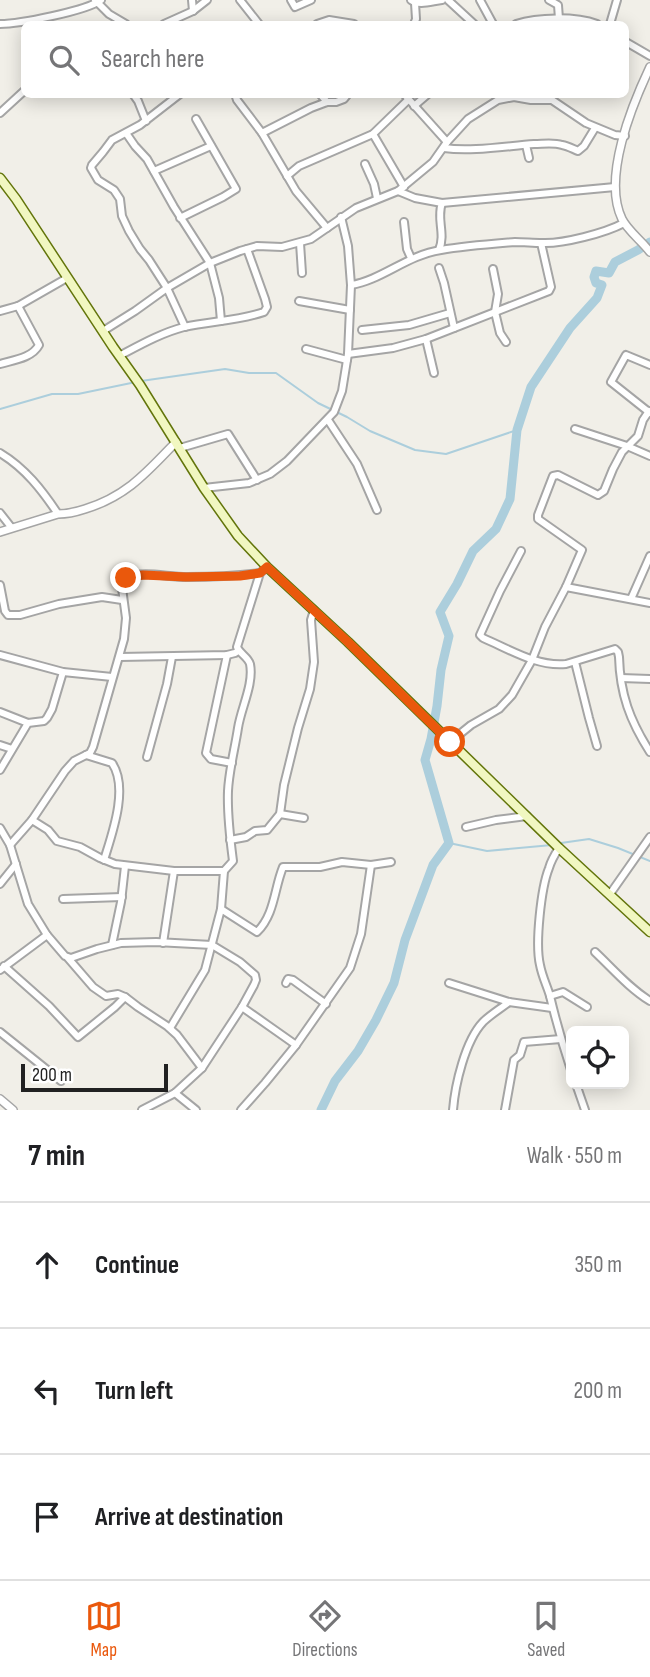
<!DOCTYPE html>
<html lang="en">
<head>
<meta charset="utf-8">
<style>
  :root { --surface:#fff; --page:#f6f6f6; --text:#202124; --muted:#757577; --line:#e0e0e0; --accent:#ea580c }
  body { margin:0; font-family:"Sofia Sans Condensed",sans-serif; background:var(--page); color:var(--text) }
  .controls { position:absolute; right:21px; bottom:21px; display:grid; overflow:hidden; border-radius:10px; box-shadow:0 4px 18px #0003 }
  .controls button { width:63px; height:63px; display:grid; place-items:center; padding:0; border:0; border-bottom:2px solid var(--line); background:var(--surface); color:var(--text); font:35px sans-serif }
  .scale { position:absolute; left:21px; bottom:18px; width:147px; box-sizing:border-box; padding-left:7px; border:4px solid #212121; border-top:0; font-size:19px; line-height:24px; white-space:nowrap; color:#212121; -webkit-text-stroke:5px #fff; paint-order:stroke }
  .stop { position:absolute; width:21px; height:21px; margin:-16px; border:5px solid #ea580c; border-radius:50%; background:#fff }
  .stop.end { background:#ea580c; border-color:#fff; box-shadow:0 2px 7px #0008 }
  .list { margin:0; padding:0; list-style:none }
  h2 { display:flex; justify-content:space-between; align-items:center; height:91px; margin:0; padding:0 28px; font-size:30px }
  h2 small { font-size:23px; font-weight:400; color:var(--muted) }
  .list li { display:grid; grid-template-columns:46px 1fr auto; gap:21px; align-items:center; box-sizing:border-box; height:126px; padding:0 28px; border-top:2px solid var(--line) }
  .list b { display:block; font-size:26px; white-space:nowrap }
  .list em { font-size:23px; font-style:normal; color:var(--muted) }
  .icon { flex:none; width:38px; height:38px; fill:none; stroke:currentColor; stroke-width:2; stroke-linecap:round; stroke-linejoin:round }
  .map { position:relative; flex:none; width:650px; height:1110px; overflow:hidden }
  .search { position:absolute; background:var(--surface); box-shadow:0 4px 18px #0003; left:21px; right:21px; top:21px; height:77px; display:flex; align-items:center; gap:18px; box-sizing:border-box; padding:0 24px; border-radius:10px; color:var(--muted); font-size:26px }
  .sheet { height:469px; background:var(--surface) }
  nav { display:flex; justify-content:space-around; align-items:center; box-sizing:border-box; height:98px; border-top:2px solid var(--line); background:var(--surface); font-size:19px; color:var(--muted) }
  nav a { display:grid; justify-items:center; gap:4px }
  nav .on { color:var(--accent) }
  .map>svg:first-child { display:block }
  .lines { fill:none; stroke-linecap:round; stroke-linejoin:round }
  .stream { stroke:#accedc; stroke-width:2 }
  .river { stroke:#accedc; stroke-width:9 }
  .minor-casing { stroke:#a5a5a5; stroke-width:10 }
  .tertiary-casing { stroke:#a5a5a5; stroke-width:10 }
  .secondary-casing { stroke:#63750b; stroke-width:11 }
  .minor { stroke:#fff; stroke-width:6 }
  .tertiary { stroke:#fff; stroke-width:7 }
  .secondary { stroke:#f1f7c1; stroke-width:8 }
  .route { stroke:#ea580c; stroke-width:9 }
</style>
</head>
<body>
<div class="map">
<svg width="650" height="1110" viewBox="0 0 650 1110">
  <rect width="100%" height="100%" fill="#f1efe8"/>
  <g class="lines">
    <g class="stream">
      <path d="M141 381 225 369 249 373H276L318 403 347 417 370 431 415 450 446 454 517 430"/>
      <path d="M0 409 52 394H78L136 382"/>
      <path d="M449 843 487 851 552 845"/>
      <path d="M561 843 589 839 618 848 650 861"/>
    </g>
    <path class="river" d="M321 1110 335 1081 358 1051 376 1020 394 983 405 940 433 865 449 843 425 760 431 739 437 706 441 670 449 636 440 612 457 584 473 551 496 529 510 499 517 430 531 387 570 328 597 298 602 285 596 283 594 277 596 271 609 273 615 262 638 250 650 242"/>
    <g class="minor-casing">
      <g id="minor">
        <path d="M95 0 109 14 126 24"/>
        <path d="M192 0 193 11"/>
        <path d="M240 0 259 24"/>
        <path d="M291 0 295 7 311 0"/>
        <path d="M411 0C419 6 432 1 442 0"/>
        <path d="M448 0 474 24"/>
        <path d="M480 0 493 24"/>
        <path d="M549 0 558 5 559 19"/>
        <path d="M0 24C19 24 86 11 101 0"/>
        <path d="M164 24 193 11 207 0"/>
        <path d="M317 24 329 20 354 24"/>
        <path d="M414 24 416 19 415 3"/>
        <path d="M516 24C538 17 575 16 597 24"/>
        <path d="M610 24 617 0"/>
        <path d="M626 42 650 56"/>
        <path d="M133 94 138 101 146 121"/>
        <path d="M180 94 140 125 112 140 103 152 92 165 91 168 98 180 114 190 120 199 122 216 129 231 140 249 149 260 167 288 185 327"/>
        <path d="M235 94 237 100 262 133 296 191 327 228"/>
        <path d="M320 94 327 102"/>
        <path d="M404 94 447 142"/>
        <path d="M414 106 428 94"/>
        <path d="M0 113 24 91"/>
        <path d="M126 133 135 146 147 159 174 207 210 263 219 298 221 321"/>
        <path d="M262 133 311 108 327 102H336L344 99 348 94"/>
        <path d="M373 134 404 187"/>
        <path d="M526 145 529 158"/>
        <path d="M444 148C471 152 506 146 534 144 543 144 553 142 562 145 568 146 573 149 578 151L584 146 595 128"/>
        <path d="M365 164 374 184 377 198"/>
        <path d="M154 171 211 146"/>
        <path d="M287 176 299 166 373 134 408 100"/>
        <path d="M398 191 415 198 442 203 615 187"/>
        <path d="M180 218 223 197 236 189 196 119"/>
        <path d="M404 222 407 249 411 258"/>
        <path d="M300 243 302 273"/>
        <path d="M439 250C446 233 436 219 442 203"/>
        <path d="M439 268 444 283 454 328"/>
        <path d="M493 269 498 294 495 312 500 333 506 342"/>
        <path d="M351 285C382 280 407 255 441 250 464 246 491 244 515 242 524 242 533 243 542 243 563 244 605 233 624 223"/>
        <path d="M299 301 350 310"/>
        <path d="M0 311 18 306 67 278"/>
        <path d="M362 330 409 325 450 313"/>
        <path d="M103 331 135 311 167 288 210 263 240 251 257 246 282 247 311 239 356 208 398 191 433 162 447 142 468 119 498 100 514 97 531 100H552L586 123 615 135 625 136"/>
        <path d="M426 339 434 373"/>
        <path d="M306 349 347 360"/>
        <path d="M348 354 393 348 426 339 549 291 551 287 541 243"/>
        <path d="M119 356C140 345 161 333 184 327 211 321 238 321 264 312L267 307 265 299 247 249"/>
        <path d="M0 364C14 360 32 358 39 345L18 306"/>
        <path d="M650 365 626 355 611 382 650 413"/>
        <path d="M328 420 357 464 377 510"/>
        <path d="M575 429 627 446 650 456"/>
        <path d="M180 448 228 434 257 480"/>
        <path d="M0 453C25 468 42 490 58 514"/>
        <path d="M204 488 249 483 270 474 287 461 334 412 342 391 348 354 351 285 348 246 341 217"/>
        <path d="M0 513 11 527"/>
        <path d="M521 551 500 591 480 635 483 638C509 649 537 667 566 664L615 649 618 652 619 657C620 694 630 721 650 752"/>
        <path d="M0 585 5 611 8 615H20L59 604 102 597 122 600"/>
        <path d="M566 587 650 603"/>
        <path d="M631 599 650 556"/>
        <path d="M0 655 63 672 112 677"/>
        <path d="M227 655 206 753 211 759 232 763"/>
        <path d="M120 657 227 655 235 653 238 651"/>
        <path d="M575 662 589 718 597 746"/>
        <path d="M621 678 650 679"/>
        <path d="M0 712 28 723"/>
        <path d="M450 742 471 725 499 709 512 695 532 660 545 627 566 587 582 550 538 519V515L553 476 558 475 598 495 604 491 613 469 622 452 638 436 643 420 649 411"/>
        <path d="M0 745 12 749"/>
        <path d="M86 755 112 763C129 788 112 834 104 860"/>
        <path d="M147 757 167 684 172 657"/>
        <path d="M0 770 28 723 44 721 47 718 52 709 63 672"/>
        <path d="M280 814 304 818"/>
        <path d="M32 820 48 830 57 841 80 847 100 858 115 864 174 871H224"/>
        <path d="M466 827 496 820 527 816"/>
        <path d="M0 828 10 845 28 904 47 935"/>
        <path d="M230 840 246 837 255 831 267 830 280 814 284 785 298 728 310 689 314 662 311 620 314 610"/>
        <path d="M10 845 32 820 65 771 74 761 90 753 93 747 124 639 126 618 122 588 126 577C145 571 167 577 187 577 211 577 236 576 260 573"/>
        <path d="M559 848C555 854 551 861 549 868 541 888 535 944 540 965 542 976 547 986 550 996 556 1021 563 1046 571 1070"/>
        <path d="M0 884 16 864"/>
        <path d="M610 894 650 837"/>
        <path d="M63 899 122 897"/>
        <path d="M221 909 257 932C275 914 274 889 283 867H320L342 862 371 865 391 862"/>
        <path d="M163 943 174 871"/>
        <path d="M112 945 121 902 125 866"/>
        <path d="M595 952C613 969 629 988 650 1001"/>
        <path d="M68 958 93 987 106 996 118 994 125 997 138 1007 167 1026 177 1035 202 1068"/>
        <path d="M4 966 49 1006 78 1037 115 1007 125 997"/>
        <path d="M0 970 47 935 65 956 71 958 97 949 121 943 156 942 212 945 240 962 255 975 256 980 254 985 242 1007 202 1068 175 1093 142 1110"/>
        <path d="M286 983 288 979 293 980 326 1004"/>
        <path d="M449 983 509 1002 552 1008"/>
        <path d="M550 996 563 992 587 1007"/>
        <path d="M242 1007 296 1045"/>
        <path d="M170 1028 205 970 221 909 224 871 233 861C230 838 227 815 228 791 229 770 235 748 238 728 241 708 254 684 250 664 248 657 240 654 237 647L260 573 267 567"/>
        <path d="M0 1032 61 1081"/>
        <path d="M576 1084 585 1110"/>
        <path d="M175 1093 196 1110"/>
        <path d="M241 1110 265 1083 296 1045 350 968 361 934 371 865"/>
        <path d="M453 1110C455 1085 465 1041 483 1022 490 1015 500 1009 509 1002"/>
        <path d="M505 1110 514 1060 520 1055 524 1042 561 1039"/>
      </g>
    </g>
    <g class="tertiary-casing">
      <g id="tertiary">
        <path d="M650 67C632 105 602 178 622 219 628 231 642 241 650 252"/>
        <path d="M0 532 58 514C68 514 76 512 85 509 127 496 147 472 176 442"/>
        <path d="M0 1099 13 1110"/>
      </g>
    </g>
    <g class="secondary-casing">
      <path id="secondary" d="M0 178 16 199 113 347 140 385 204 488 238 536 267 567 348 642 559 848 650 932"/>
    </g>
    <use href="#minor" class="minor"/>
    <use href="#tertiary" class="tertiary"/>
    <use href="#secondary" class="secondary"/>
  </g>
  <g class="lines">
    <path class="route" d="M126 578 143 575 186 577 240 576 260 573 267 567 348 642 450 742"/>
  </g>
</svg>
<div class="controls">
<button><svg class="icon" aria-label="locate" viewBox="0 0 24 24"><circle cx="12" cy="12" r="6"/><path d="M12 2v4M12 18v4M2 12h4M18 12h4"/></svg></button>
</div>
<div class="scale">200 m</div>
<div class="stop" style="left:450px;top:742px"></div>
<div class="stop end" style="left:126px;top:578px"></div>
<div class="search"><svg class="icon" aria-label="search" viewBox="0 0 24 24"><circle cx="10" cy="10" r="6"/><path d="M15 15l6 6"/></svg>Search here</div>
</div>
<section class="sheet">
<h2>7 min<small>Walk · 550 m</small></h2>
<ul class="list">
<li><svg class="icon" aria-label="ahead" viewBox="0 0 24 24"><path d="M12 20V5M6 11l6-6 6 6"/></svg><div><b>Continue</b></div><em>350 m</em></li>
<li><svg class="icon" aria-label="left" viewBox="0 0 24 24"><path d="M17 20v-9H6M10 6l-5 5 5 5"/></svg><div><b>Turn left</b></div><em>200 m</em></li>
<li><svg class="icon" aria-label="arrive" viewBox="0 0 24 24"><path d="M6 21V4h12l-3 4 3 4H6"/></svg><div><b>Arrive at destination</b></div></li>
</ul>
</section>
<nav>
<a class="on"><svg class="icon" aria-label="map" viewBox="0 0 24 24"><path d="M3 6l6-2 6 2 6-2v14l-6 2-6-2-6 2zM9 4v14M15 6v14"/></svg>Map</a>
<a><svg class="icon" aria-label="directions" viewBox="0 0 24 24"><path d="M12 3l9 9-9 9-9-9zM9 14v-3h6M13 9l2 2-2 2"/></svg>Directions</a>
<a><svg class="icon" aria-label="saved" viewBox="0 0 24 24"><path d="M7 4h10v16l-5-4-5 4z"/></svg>Saved</a>
</nav>
</body>
</html>
